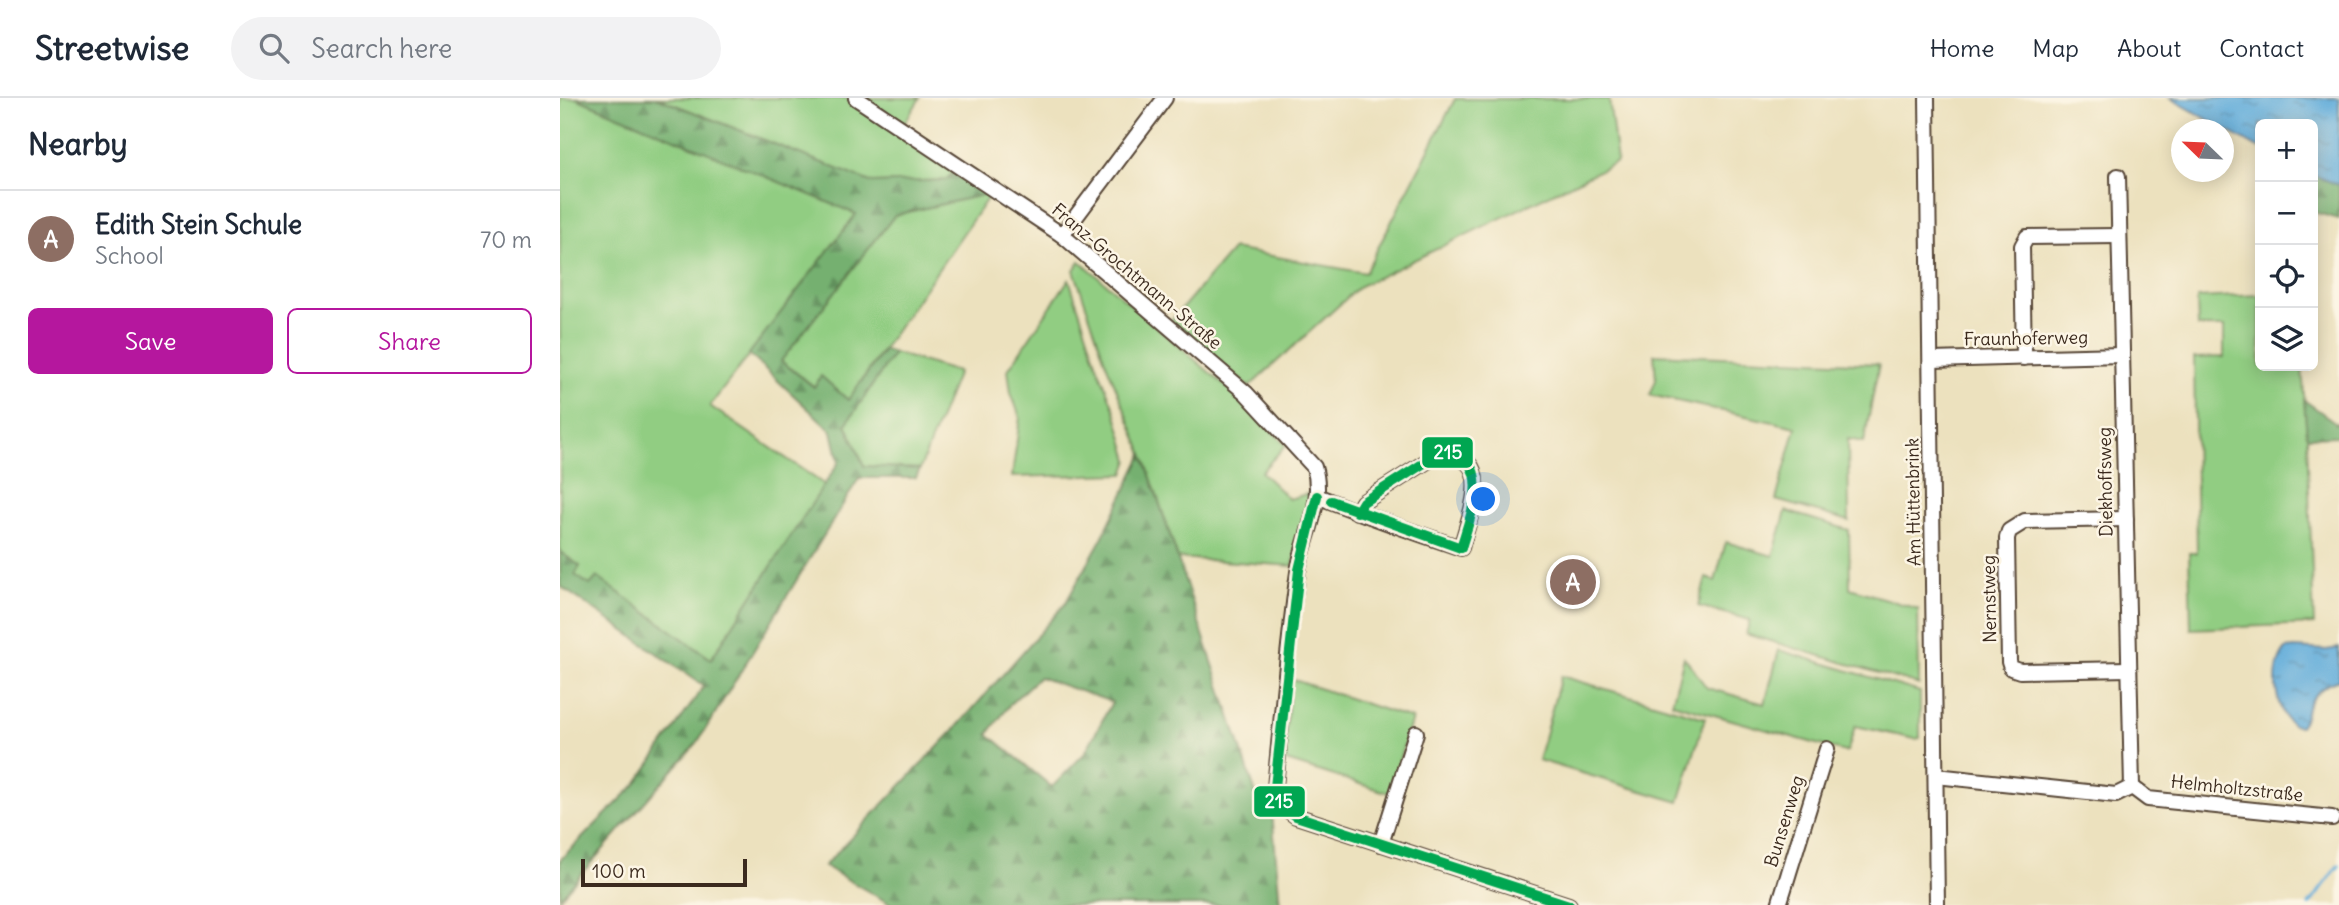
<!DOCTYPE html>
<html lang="en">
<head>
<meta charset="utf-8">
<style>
  :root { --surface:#fff; --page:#f2f2f3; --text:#1f2937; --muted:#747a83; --line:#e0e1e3; --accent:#b5179e }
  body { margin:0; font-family:Delius,sans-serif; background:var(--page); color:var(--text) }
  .controls { position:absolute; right:21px; top:21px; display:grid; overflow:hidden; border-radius:10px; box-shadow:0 4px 18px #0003 }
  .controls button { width:63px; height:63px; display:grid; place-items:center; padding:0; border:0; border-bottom:2px solid var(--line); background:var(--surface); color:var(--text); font:35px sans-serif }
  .compass { position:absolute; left:1611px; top:21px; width:63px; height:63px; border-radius:50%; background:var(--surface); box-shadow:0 4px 18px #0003; rotate:293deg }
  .scale { position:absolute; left:21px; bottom:18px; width:166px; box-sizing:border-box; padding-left:7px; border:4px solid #3b2a1e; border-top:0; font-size:19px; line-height:24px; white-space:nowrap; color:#3b2a1e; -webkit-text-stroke:5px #fcf5e5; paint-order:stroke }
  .you { position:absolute; left:924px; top:402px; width:24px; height:24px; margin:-18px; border:5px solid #fff; border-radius:50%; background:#1a73e8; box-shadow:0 0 0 10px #1a73e833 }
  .badge { display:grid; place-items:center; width:46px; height:46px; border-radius:50%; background:var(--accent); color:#fff; font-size:23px; font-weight:700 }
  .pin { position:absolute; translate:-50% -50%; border:4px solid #fff; box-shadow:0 2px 7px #0006 }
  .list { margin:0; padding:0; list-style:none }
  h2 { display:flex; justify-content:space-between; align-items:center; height:91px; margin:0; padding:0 28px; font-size:30px }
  h2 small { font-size:23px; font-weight:400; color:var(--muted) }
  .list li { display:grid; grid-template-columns:46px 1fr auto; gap:21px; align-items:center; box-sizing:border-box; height:98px; padding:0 28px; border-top:2px solid var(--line) }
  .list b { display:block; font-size:26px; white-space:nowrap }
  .list p { margin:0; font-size:23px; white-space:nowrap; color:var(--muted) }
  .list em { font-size:23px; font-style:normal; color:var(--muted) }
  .actions { display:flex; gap:14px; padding:21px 28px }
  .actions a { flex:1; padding:16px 0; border:2px solid var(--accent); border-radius:10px; text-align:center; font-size:24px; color:var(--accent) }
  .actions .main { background:var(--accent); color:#fff }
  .icon { flex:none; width:38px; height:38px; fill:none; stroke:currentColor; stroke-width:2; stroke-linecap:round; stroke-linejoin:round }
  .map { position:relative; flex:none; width:1779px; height:807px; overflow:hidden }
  header { display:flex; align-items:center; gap:42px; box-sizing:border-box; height:98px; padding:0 35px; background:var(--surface); border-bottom:2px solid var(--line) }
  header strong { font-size:33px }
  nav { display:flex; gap:38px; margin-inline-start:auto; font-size:24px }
  .search { width:490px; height:63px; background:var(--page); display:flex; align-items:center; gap:18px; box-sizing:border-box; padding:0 24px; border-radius:38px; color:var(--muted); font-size:26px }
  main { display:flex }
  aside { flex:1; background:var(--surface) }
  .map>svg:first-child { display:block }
  .grass { fill:#91cd82; stroke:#667c50; stroke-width:2 }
  .forest { fill:url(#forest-firs); stroke:#586d47; stroke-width:2; fill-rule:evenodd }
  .water { fill:url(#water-ripples); stroke:#4e6b7c; stroke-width:2 }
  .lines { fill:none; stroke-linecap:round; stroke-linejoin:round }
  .stream { stroke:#61acda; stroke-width:3.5 }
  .minor-casing { stroke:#564536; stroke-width:18 }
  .minor { stroke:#fff; stroke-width:14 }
  .bus-1-casing { stroke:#fcf5e5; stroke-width:16 }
  .bus-1 { stroke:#00a651; stroke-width:10 }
  .labels { text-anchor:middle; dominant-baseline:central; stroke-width:5; stroke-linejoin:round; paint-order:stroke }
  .street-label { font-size:18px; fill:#3b2a1e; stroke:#fcf5e5 }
  .line-badge { stroke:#fcf5e5; stroke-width:2.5 }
  .badge-label { font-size:19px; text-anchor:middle; font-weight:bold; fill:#fff }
</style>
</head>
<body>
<header>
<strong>Streetwise</strong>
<div class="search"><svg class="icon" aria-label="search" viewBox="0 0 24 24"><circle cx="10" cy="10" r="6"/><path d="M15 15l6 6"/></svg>Search here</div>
<nav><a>Home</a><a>Map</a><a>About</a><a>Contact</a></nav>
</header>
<main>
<aside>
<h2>Nearby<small></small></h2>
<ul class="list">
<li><span class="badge" style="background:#8d6e63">A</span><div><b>Edith Stein Schule</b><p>School</p></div><em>70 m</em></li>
</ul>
<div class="actions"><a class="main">Save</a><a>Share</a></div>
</aside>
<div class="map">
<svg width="1779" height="807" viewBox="0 0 1779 807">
  <defs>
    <pattern id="forest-firs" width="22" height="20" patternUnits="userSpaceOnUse" patternTransform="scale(1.75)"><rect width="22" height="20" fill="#74b070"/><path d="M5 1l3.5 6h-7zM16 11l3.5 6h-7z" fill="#608f5b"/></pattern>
    <pattern id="water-ripples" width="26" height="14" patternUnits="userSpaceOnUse" patternTransform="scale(1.75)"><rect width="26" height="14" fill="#61acda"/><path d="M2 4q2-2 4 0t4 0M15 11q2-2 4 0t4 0" fill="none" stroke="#518cb0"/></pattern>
  </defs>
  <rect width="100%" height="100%" fill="#fcf5e5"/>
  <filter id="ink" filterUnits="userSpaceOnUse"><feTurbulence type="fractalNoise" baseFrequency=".0143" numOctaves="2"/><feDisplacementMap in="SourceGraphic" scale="14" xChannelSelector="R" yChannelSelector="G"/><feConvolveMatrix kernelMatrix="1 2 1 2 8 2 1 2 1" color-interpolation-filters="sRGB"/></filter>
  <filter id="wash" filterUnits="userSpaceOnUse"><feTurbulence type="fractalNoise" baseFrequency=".00686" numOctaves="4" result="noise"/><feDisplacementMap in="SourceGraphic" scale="28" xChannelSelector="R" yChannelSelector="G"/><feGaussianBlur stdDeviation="1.57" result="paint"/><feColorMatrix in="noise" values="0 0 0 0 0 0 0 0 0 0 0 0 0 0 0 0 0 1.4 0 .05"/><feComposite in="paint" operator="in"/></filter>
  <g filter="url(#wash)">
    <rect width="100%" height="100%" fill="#ece1be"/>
    <g class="grass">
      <path d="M0 0H16L297 116 150 308 265 387 151 561 37 479 30 488 14 477 20 468 0 454Z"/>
      <path d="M98 0H286L396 71 386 82 313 85Z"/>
      <path d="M305 0H360L344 26Z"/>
      <path d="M895 1H1049L1057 64 800 188 689 289 611 223 673 151 805 175Z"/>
      <path d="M431 95 288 302 262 279 255 289 221 263 335 117Z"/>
      <path d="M520 163 684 304 726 347 701 374 729 401 750 395 733 468 618 460 583 356 545 263 514 172Z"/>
      <path d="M509 181 537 267 555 313 569 362 564 376 452 379 460 319 451 295 448 272Z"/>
      <path d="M1700 197V268H1742L1747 339 1754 526 1631 531 1629 455H1637L1634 260 1664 259V229H1638L1637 200Z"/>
      <path d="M334 255 398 274 360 371 304 368 286 326Z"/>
      <path d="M1094 256 1319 266 1304 344 1288 341 1289 423 1216 402 1236 329 1090 297 1096 282Z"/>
      <path d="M1226 413 1289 432 1290 490 1358 511 1359 587 1186 536 1190 522 1138 508 1146 480 1155 483 1166 444 1213 458Z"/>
      <path d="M1219 552 1360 594V640L1355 641 1295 628 1288 652 1285 654 1112 605 1124 559 1147 590 1205 606Z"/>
      <path d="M1001 578 1145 620 1119 704 978 662Z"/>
      <path d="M731 581 852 621 829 695 723 662Z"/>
    </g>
    <g class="forest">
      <path d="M16 0H98L313 85 386 82 396 71 431 95 335 117 221 263 254 289 261 278 288 302 324 252 334 255 286 326 304 368 360 371 356 380H299L137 645 0 800V762L76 686 144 588 0 488V454L20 468 15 477 30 487 37 479 151 561 279 364 272 333 189 256 296 116Z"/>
      <path d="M1753 77 1779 87V121L1753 114Z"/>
      <path d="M1744 302 1779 327V338L1747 339Z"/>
      <path d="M583 356 701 711 712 713 720 807H332L264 768 396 630 505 506 542 440ZM479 579 552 604 525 655 492 689 428 636 451 605Z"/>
    </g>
    <g class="water">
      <path d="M1610 0H1779V87L1753 77V26H1700V51Z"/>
      <path d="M1735 550 1766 552 1779 550V582C1768 585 1753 595 1748 607 1744 617 1748 617 1740 628L1732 627C1714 611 1710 569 1726 551Z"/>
    </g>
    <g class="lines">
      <path class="stream" d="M1749 807 1779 767"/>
    </g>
  </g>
  <g filter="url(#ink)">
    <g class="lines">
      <g class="minor-casing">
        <g id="minor">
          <path d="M296 0 502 137 686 295 754 369C765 404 743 440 738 474 728 545 722 617 715 689L720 706 736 718 1009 807"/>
          <path d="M1367 0 1377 807"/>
          <path d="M1558 78 1572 689"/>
          <path d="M502 137 605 0"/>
          <path d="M1464 260 1462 148 1467 139 1558 138"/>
          <path d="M1371 262 1562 257"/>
          <path d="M757 398C805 417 853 434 901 450 906 430 926 382 908 365 902 359 891 356 883 353L803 404 797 414"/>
          <path d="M1566 421 1465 423 1449 433 1447 440 1449 564 1451 570 1460 573 1569 571"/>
          <path d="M1376 678 1556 697 1572 689 1588 701 1772 720"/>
          <path d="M821 746 856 635"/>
          <path d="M1219 807 1267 651"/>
        </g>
      </g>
      <use href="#minor" class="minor"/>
      <g class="bus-1-casing">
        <g id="bus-1">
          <path d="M757 398 739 472 715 689 720 706 736 718 1009 807"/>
          <path d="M771 403 901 450"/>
          <path d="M797 414 803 404 883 353C891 356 902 358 908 365 926 384 907 428 901 450"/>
        </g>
      </g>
      <use href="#bus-1" class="bus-1"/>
    </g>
  </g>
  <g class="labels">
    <g class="street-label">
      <text transform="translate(577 178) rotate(40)">Franz-Grochtmann-Straße</text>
      <text transform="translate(1466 240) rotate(-1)">Fraunhoferweg</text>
      <text transform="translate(1545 384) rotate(-91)">Diekhoffsweg</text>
      <text transform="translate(1353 404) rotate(-91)">Am Hüttenbrink</text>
      <text transform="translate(1429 501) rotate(-91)">Nernstweg</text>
      <text transform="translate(1677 690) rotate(6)">Helmholtzstraße</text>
      <text transform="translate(1224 723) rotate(-73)">Bunsenweg</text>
    </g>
  </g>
  <g class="line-badge">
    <rect x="861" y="338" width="53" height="33" rx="7" fill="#00a651"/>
    <rect x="693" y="687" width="53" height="33" rx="7" fill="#00a651"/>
  </g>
  <g class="badge-label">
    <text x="888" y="361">215</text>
    <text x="719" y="710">215</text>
  </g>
</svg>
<div class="controls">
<button>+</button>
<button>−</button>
<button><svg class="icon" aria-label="locate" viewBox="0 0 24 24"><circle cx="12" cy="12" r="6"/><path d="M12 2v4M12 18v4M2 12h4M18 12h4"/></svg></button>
<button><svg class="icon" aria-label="layers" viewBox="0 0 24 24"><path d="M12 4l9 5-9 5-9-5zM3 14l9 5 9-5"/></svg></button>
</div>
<svg class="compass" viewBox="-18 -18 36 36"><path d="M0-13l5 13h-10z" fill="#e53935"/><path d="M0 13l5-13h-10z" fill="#747a83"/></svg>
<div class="scale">100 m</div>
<div class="you"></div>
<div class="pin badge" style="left:1013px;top:484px;background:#8d6e63">A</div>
</div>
</main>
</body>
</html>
